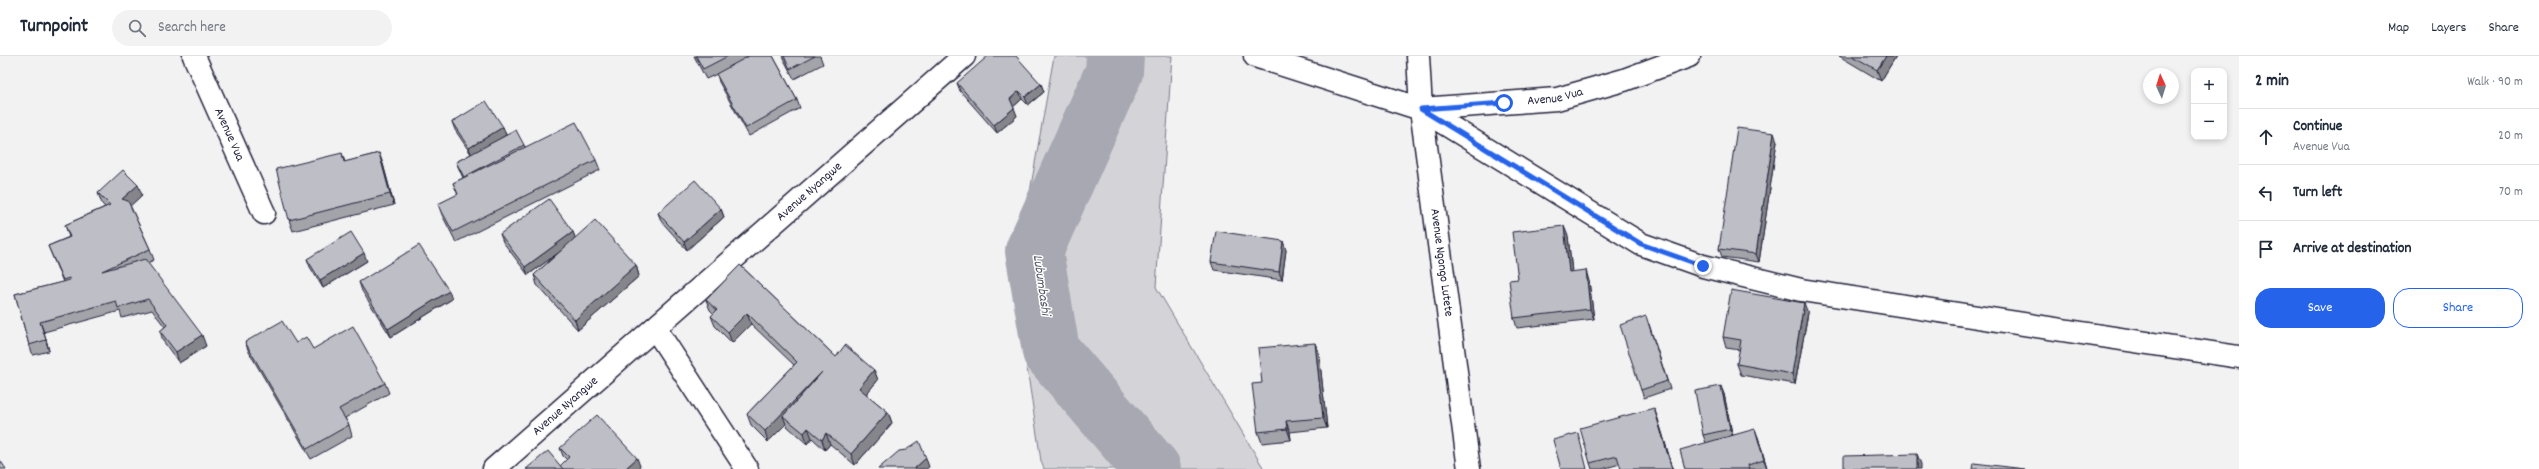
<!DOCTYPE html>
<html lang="en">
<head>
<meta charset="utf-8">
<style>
  :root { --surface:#fff; --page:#f2f2f3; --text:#1f2937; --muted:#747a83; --line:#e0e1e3; --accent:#2563eb }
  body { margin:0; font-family:Dekko,sans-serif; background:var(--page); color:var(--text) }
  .controls { position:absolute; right:12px; top:12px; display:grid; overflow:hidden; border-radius:8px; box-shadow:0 2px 6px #0003 }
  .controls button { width:36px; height:36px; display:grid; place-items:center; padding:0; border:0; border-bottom:1px solid var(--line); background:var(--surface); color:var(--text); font:20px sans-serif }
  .compass { position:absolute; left:2143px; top:12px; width:36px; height:36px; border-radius:50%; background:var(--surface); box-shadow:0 2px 6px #0003; rotate:356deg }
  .stop { position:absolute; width:12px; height:12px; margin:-9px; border:3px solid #2563eb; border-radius:50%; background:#fff }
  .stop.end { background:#2563eb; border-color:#fff; box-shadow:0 1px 4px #0008 }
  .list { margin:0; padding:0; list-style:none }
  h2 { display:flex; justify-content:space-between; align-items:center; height:52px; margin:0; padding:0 16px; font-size:17px }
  h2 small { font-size:13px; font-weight:400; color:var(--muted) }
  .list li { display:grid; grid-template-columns:26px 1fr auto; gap:12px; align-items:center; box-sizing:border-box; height:56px; padding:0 16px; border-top:1px solid var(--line) }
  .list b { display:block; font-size:15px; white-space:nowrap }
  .list p { margin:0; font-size:13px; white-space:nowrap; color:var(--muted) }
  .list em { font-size:13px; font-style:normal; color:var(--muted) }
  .actions { display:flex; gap:8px; padding:12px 16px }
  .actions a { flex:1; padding:9px 0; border:1px solid var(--accent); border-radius:16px; text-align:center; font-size:14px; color:var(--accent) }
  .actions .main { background:var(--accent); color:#fff }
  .icon { flex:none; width:22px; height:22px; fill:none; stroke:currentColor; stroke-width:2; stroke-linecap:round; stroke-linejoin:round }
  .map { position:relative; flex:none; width:2239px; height:413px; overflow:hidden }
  header { display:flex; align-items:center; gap:24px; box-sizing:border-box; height:56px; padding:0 20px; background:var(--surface); border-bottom:1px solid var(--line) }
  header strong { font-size:19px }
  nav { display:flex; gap:22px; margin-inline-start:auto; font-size:14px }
  .search { width:280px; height:36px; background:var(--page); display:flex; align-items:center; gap:10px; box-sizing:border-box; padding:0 14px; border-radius:22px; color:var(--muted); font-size:15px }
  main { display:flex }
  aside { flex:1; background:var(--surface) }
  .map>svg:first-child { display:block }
  .green { fill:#d3d3d8; stroke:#7a7a8a }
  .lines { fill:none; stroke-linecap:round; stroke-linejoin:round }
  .river { stroke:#a8a8b2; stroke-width:58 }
  .minor-casing { stroke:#22223b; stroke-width:25 }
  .minor { stroke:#fff; stroke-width:22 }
  .wall { fill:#a3a3aa; stroke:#22223b }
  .shaded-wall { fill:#85858b; stroke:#22223b }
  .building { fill:#bebec6; stroke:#22223b }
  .route { stroke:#2563eb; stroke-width:5 }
  .labels { text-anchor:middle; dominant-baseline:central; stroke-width:3; stroke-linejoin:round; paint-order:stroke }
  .street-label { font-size:13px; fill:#22223b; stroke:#fff }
  .water-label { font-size:14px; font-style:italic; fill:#58586b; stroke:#fff }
</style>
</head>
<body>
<header>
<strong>Turnpoint</strong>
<div class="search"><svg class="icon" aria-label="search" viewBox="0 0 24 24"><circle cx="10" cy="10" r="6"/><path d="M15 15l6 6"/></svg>Search here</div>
<nav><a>Map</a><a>Layers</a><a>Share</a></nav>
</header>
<main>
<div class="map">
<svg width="2239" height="413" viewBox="0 0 2239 413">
  <rect width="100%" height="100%" fill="#f2f2f3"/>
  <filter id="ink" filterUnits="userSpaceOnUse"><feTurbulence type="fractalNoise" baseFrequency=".025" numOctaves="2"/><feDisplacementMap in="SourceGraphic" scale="8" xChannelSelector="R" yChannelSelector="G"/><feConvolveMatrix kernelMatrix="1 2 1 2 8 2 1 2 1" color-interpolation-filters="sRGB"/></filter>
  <g filter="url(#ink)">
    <path class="green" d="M1054 0H1172L1156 231 1264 413H1044L1041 405 1014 226Z"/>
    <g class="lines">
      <path class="river" d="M1115 0 1114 16 1034 195 1051 295 1152 413"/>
      <g class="minor-casing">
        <g id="minor">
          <path id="s1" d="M194 0 264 157"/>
          <path id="s2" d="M1255 0 1421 53 1557 43 1624 24 1689 0"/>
          <path id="s3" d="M1418 0 1421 53 1469 413"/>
          <path d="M1421 53 1641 188 1703 210 1801 234 2239 301"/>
          <path d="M655 272 747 413"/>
          <path id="s4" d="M494 413 964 0"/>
        </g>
      </g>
      <use href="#minor" class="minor"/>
    </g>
    <g class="wall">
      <path d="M694 0H773L797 44 800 52 749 80 719 26 717 18 706 23Z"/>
      <path d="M782 0H820L823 8 794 23Z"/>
      <path d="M1839 0H1896L1881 25Z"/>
      <path d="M957 27 1041 28 1044 36 1028 49 1022 43 1013 51 1017 60 997 77 960 35Z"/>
      <path d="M452 66 503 71 506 79 524 89 525 91 596 104 600 114 456 186 442 159 438 148 458 139 453 127 463 122 456 106 471 98 455 74Z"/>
      <path d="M1777 85 1759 206 1722 201 1719 193Z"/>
      <path d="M342 97 345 106 379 97 383 108 394 149 293 175 289 164Z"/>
      <path d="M98 137 142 139 130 149 150 193 154 204 147 207 206 290 179 307 163 285 160 275 165 271 152 254 122 262 120 255 44 276 49 295 33 299 29 289 15 238 63 226 48 190 69 181 65 169 105 151 102 148Z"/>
      <path d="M721 153 724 161 687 194 661 165 658 157Z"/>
      <path d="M573 176 575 182 636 209 639 220 578 274 537 229 534 219 558 197 528 219 503 186 500 178Z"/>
      <path d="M1568 180 1572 216 1589 225 1594 263 1517 272 1514 262 1518 223Z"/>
      <path d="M1286 194 1282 224 1214 214 1211 206Z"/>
      <path d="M307 203 367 205 323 232 310 211Z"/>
      <path d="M740 209 836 301 874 314 878 324 866 338 888 356 892 367 855 409 830 388 825 394 812 382 807 388 787 370 786 368 768 386 751 369 747 358 794 309 751 268 732 287 715 270 711 260 714 258 710 254 706 244Z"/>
      <path d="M359 226 449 235 452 243 391 281 362 235Z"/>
      <path d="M1808 257 1795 328 1741 319 1737 308 1740 294 1726 292 1723 281Z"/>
      <path d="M1649 268 1670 333 1644 342 1641 334Z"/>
      <path d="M245 286 296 287 313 293 385 327 389 337 345 362 349 369 352 380 311 403 249 296Z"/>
      <path d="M1319 297 1327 372 1290 376 1291 384 1262 387 1258 376 1262 327Z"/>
      <path d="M1724 338 1732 379 1758 381 1767 412 1765 413H1685L1706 387 1703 379Z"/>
      <path d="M1657 360 1673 413H1621L1620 408 1602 413H1592L1590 407Z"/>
      <path d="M560 392 640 410 637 413H526L560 410 567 404 563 400Z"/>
    </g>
    <g class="shaded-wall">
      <path d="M1886 0H1896L1881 25 1877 14Z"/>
      <path d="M1041 28 1044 36 1028 49 1025 41Z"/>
      <path d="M1019 35 1022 43 1013 51 1010 43Z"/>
      <path d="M1014 52 1017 60 997 77 994 69Z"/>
      <path d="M503 71 506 79 472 100 469 92Z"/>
      <path d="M1774 77 1777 85 1759 206 1756 198Z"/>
      <path d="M379 97 383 108 394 149 390 138Z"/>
      <path d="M138 129 142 139 126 154 122 143Z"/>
      <path d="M721 153 724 161 687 194 684 186Z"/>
      <path d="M1564 170 1568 180 1573 226 1569 216Z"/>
      <path d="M573 176 576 184 528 219 525 211Z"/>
      <path d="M1283 185 1286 194 1282 224 1279 216Z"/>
      <path d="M364 197 367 205 323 232 320 224Z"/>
      <path d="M636 209 639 220 578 274 575 264Z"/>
      <path d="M1586 214 1589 225 1594 263 1590 253Z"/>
      <path d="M449 235 452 243 391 281 388 273Z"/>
      <path d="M1804 247 1808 257 1795 328 1792 318Z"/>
      <path d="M747 257 751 268 732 287 728 276Z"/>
      <path d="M40 266 44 276 49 295 46 284Z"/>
      <path d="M202 279 206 290 179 307 176 296Z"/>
      <path d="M1315 287 1319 297 1327 372 1323 362Z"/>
      <path d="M874 314 878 324 863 342 859 332Z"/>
      <path d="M822 316 783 360 786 368 768 386 765 375Z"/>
      <path d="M1721 330 1724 338 1733 381 1730 373Z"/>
      <path d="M1654 352 1657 360 1673 413H1672Z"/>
      <path d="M888 356 892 367 855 409 851 398Z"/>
      <path d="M1286 365 1290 376 1291 384 1287 373Z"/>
      <path d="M808 372 812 382 807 388 804 377Z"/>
      <path d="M1755 373 1758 381 1767 412 1764 404Z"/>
      <path d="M826 377 830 388 825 394 822 384Z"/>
      <path d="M1917 398 1921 408V413H1917Z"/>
      <path d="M637 402 640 410 637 413H625Z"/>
      <path d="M926 402 929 411 926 413H915V412Z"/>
    </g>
    <g class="building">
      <path d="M696 0H728L703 13Z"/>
      <path d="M749 0H773L797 44 746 72 716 18Z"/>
      <path d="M784 0H815L790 13Z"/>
      <path d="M988 0H1016L1041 28 1025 41 1019 35 1010 43 1014 52 994 69 957 27Z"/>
      <path d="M1853 0H1886L1877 14Z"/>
      <path d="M486 45 503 71 469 92 452 66Z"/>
      <path d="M576 66 596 104 453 176 438 148 458 138 453 127Z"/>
      <path d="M1737 72 1774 77 1756 198 1719 193Z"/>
      <path d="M516 74 524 89 464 121 456 106Z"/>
      <path d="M342 97 344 106 379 97 390 138 289 164 276 113Z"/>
      <path d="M123 114 138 129 122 143 128 145 150 193 102 215 145 203 202 279 176 296 160 275 167 269 148 243 118 252 116 245 40 266 46 284 29 289 15 238 70 224 69 222 63 224 48 190 70 181 65 169 110 149 98 137Z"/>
      <path d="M695 124 721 153 684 186 658 157Z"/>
      <path d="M549 143 573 176 525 211 500 178Z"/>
      <path d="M595 164 636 209 575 264 534 219Z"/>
      <path d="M1564 170 1569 216 1586 214 1590 253 1514 262 1509 224 1518 223 1512 176Z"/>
      <path d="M1216 175 1283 185 1279 216 1211 206Z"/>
      <path d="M351 176 364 197 320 224 307 203Z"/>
      <path d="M419 189 449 235 388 273 359 226Z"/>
      <path d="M740 209 836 301 845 289 874 314 859 332 888 356 851 398 826 377 822 384 808 372 804 377 783 360 822 316 765 375 747 358 797 306 747 257 728 276 711 260 717 254 706 244Z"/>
      <path d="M1731 234 1804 247 1792 318 1737 308 1741 284 1723 281Z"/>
      <path d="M1646 260 1667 325 1641 334 1620 269Z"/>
      <path d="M282 265 296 287 306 281 313 293 353 270 385 327 339 353 349 369 307 393 245 286Z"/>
      <path d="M1315 287 1323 362 1286 365 1287 373 1258 376 1252 328 1262 327 1258 292Z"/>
      <path d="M1721 330 1730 373 1703 379 1695 335Z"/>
      <path d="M1654 352 1672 413H1621L1617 400 1590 407 1580 372Z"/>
      <path d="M597 359 637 402 625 413H563L560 410 569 401 560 392Z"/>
      <path d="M1755 373 1764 404 1748 409 1749 413H1685L1680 394Z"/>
      <path d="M1578 377 1587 413H1561L1553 384Z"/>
      <path d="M919 385 926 402 915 412 916 413H878L899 395 906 394Z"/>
      <path d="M548 395 563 413H526Z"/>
      <path d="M1917 398V413H1844V400Z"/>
      <path d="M0 404 6 413H0Z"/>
      <path d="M1974 407 2025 413H1973Z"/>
    </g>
  </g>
  <g class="lines" filter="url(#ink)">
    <path class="route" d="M1504 47 1421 53 1641 188 1703 210"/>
  </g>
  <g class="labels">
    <g class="street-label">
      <text stroke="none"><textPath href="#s2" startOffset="309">Avenue Vua</textPath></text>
      <text stroke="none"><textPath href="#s1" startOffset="86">Avenue Vua</textPath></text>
      <text stroke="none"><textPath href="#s4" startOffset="420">Avenue Nyangwe</textPath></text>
      <text stroke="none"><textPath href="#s3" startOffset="208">Avenue Ngongo Lutete</textPath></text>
      <text stroke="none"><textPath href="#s4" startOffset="95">Avenue Nyangwe</textPath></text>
    </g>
    <g class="water-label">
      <text transform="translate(1041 229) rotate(82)">Lubumbashi</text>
    </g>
  </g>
</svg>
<div class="controls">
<button>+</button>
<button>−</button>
</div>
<svg class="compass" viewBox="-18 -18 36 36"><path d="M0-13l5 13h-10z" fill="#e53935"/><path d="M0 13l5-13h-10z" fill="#747a83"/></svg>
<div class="stop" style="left:1504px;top:47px"></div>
<div class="stop end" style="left:1703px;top:210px"></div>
</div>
<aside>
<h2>2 min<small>Walk · 90 m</small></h2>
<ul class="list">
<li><svg class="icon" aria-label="ahead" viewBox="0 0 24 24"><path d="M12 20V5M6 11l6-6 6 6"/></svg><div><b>Continue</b><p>Avenue Vua</p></div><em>20 m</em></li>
<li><svg class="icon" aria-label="left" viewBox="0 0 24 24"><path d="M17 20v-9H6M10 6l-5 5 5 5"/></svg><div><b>Turn left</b></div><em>70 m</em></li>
<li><svg class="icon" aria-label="arrive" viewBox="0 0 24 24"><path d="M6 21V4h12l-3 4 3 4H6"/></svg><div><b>Arrive at destination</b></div></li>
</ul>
<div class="actions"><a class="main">Save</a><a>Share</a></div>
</aside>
</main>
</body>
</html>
